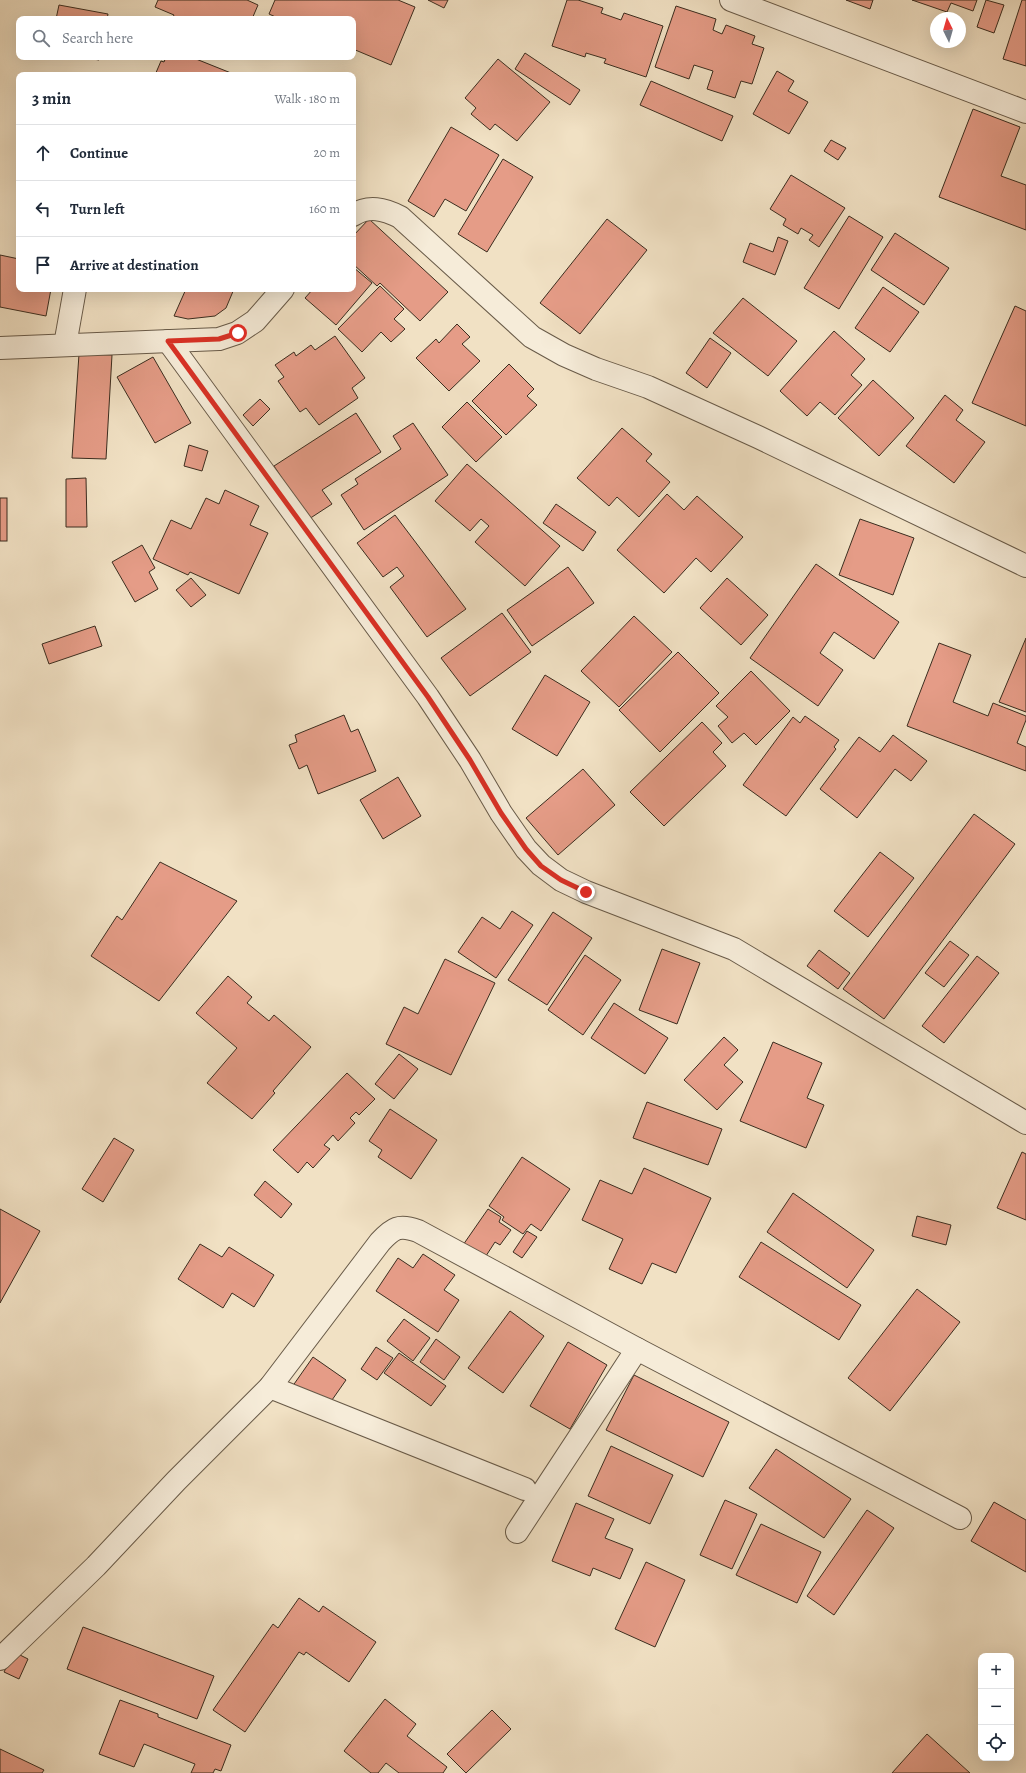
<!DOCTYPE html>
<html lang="en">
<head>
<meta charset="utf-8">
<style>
  :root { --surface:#fff; --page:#f6f6f7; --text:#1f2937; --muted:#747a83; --line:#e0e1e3 }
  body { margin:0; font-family:Alegreya,serif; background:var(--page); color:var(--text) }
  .controls { position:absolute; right:12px; bottom:12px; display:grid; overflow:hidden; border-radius:8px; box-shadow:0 4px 16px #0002 }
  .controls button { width:36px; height:36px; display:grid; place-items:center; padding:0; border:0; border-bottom:1px solid var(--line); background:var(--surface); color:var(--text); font:20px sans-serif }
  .compass { position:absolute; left:930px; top:12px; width:36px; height:36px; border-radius:50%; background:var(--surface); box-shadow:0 4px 16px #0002; rotate:355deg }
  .stop { position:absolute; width:12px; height:12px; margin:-9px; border:3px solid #d93025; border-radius:50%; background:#fff }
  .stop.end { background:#d93025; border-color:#fff; box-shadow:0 1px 4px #0008 }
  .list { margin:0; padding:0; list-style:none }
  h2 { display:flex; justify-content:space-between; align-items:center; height:52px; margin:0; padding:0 16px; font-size:17px }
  h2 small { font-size:13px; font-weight:400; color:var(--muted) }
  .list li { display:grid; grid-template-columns:26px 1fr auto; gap:12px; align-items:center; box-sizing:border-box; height:56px; padding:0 16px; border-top:1px solid var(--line) }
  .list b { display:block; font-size:15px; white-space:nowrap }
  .list em { font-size:13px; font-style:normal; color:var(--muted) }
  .icon { flex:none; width:22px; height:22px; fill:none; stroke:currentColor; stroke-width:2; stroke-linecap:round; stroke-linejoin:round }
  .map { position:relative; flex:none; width:1026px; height:1773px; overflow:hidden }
  .search { position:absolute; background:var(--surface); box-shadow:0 4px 16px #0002; left:16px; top:16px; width:340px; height:44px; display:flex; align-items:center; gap:10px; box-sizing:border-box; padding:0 14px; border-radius:8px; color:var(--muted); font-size:15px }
  .panel { position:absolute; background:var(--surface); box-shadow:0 4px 16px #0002; left:16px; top:72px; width:340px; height:220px; border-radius:8px }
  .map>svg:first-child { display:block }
  .building { fill:#e59c87; stroke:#3b2d1f }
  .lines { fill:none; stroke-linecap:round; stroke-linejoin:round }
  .minor-casing { stroke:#685a48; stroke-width:24 }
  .minor { stroke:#f6ecd9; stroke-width:22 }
  .route { stroke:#d93025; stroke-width:5 }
</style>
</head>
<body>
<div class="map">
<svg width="1026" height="1773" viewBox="0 0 1026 1773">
  <rect width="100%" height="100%" fill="#f1e1c4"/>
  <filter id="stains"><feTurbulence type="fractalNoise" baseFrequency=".005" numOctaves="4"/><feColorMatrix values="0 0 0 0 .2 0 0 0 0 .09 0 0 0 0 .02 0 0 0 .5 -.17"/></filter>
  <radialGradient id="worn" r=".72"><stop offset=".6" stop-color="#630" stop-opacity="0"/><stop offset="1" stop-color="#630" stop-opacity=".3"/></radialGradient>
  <g class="building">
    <path d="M158 0H247L258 5 252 19H172L174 15 155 7Z"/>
    <path d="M275 0H398L415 7 391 65 353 49V19H280L269 14Z"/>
    <path d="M428 0H448L444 8Z"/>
    <path d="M567 0H578L603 8 601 13 621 20 624 13 663 26 646 77 604 63 606 59 586 53 585 57 552 46Z"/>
    <path d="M846 0H873L870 9Z"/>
    <path d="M912 0H977L973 11 951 3 947 12Z"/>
    <path d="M986 0 1004 5 994 33 977 27Z"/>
    <path d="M1022 0H1026V66L1003 59Z"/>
    <path d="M59 5 108 14 107 19H56Z"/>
    <path d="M676 6 716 19 713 30 722 34 726 25 755 36 752 44 764 48 752 84 741 81 735 98 707 89 713 71 694 65 689 79 655 67Z"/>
    <path d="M525 53 580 90 570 105 515 69Z"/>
    <path d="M82 57H100L99 60Z"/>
    <path d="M166 57H191L236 75H155L161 61 164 62Z"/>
    <path d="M498 59 550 102 517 141 495 124 490 130 471 114 476 108 465 98Z"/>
    <path d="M777 71 794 81 788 91 808 102 789 134 753 114Z"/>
    <path d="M651 81 733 116 722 141 640 105Z"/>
    <path d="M973 109 1020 127 1001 176 1026 185V230L939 197Z"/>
    <path d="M451 127 499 155 466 211 445 199 434 217 408 201Z"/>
    <path d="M831 140 846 148 838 160 824 151Z"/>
    <path d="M503 159 533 177 487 252 458 234Z"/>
    <path d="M791 175 845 208 819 247 809 240 813 235 801 228 798 234 783 225 786 219 770 209Z"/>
    <path d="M849 216 883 237 839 309 804 288Z"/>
    <path d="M369 219 448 292 420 321 380 283 377 286 353 264V236Z"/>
    <path d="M607 219 647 250 580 334 540 303Z"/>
    <path d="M895 233 949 268 924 305 871 270Z"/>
    <path d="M778 237 788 241 775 275 743 262 750 243 773 252Z"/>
    <path d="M0 255 19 259V289H51L46 316 0 307Z"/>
    <path d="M353 267 372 283 336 325 305 298 313 289H353Z"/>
    <path d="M380 286 404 309 394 319 405 329 391 342 381 332 362 352 338 329Z"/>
    <path d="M883 287 919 312 890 352 855 328Z"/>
    <path d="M186 289H234L226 308 215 316 188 319 174 316Z"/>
    <path d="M743 298 797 341 768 376 713 333Z"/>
    <path d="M1015 306 1026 311V426L972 403Z"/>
    <path d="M457 324 470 337 462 344 480 361 449 391 416 358 436 339 439 343Z"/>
    <path d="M834 331 865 359 851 375 862 385 835 415 820 402 807 416 780 391Z"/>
    <path d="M335 336 365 378 352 388 358 398 319 425 306 408 300 412 278 381 284 377 275 365 294 352 296 356 311 345 315 350Z"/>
    <path d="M710 338 731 353 707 388 686 373Z"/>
    <path d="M79 354 112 355 106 459 72 458Z"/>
    <path d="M153 357 191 423 155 443 117 377Z"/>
    <path d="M509 364 534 389 527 396 537 405 506 435 472 401Z"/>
    <path d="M873 380 914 418 879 456 838 418Z"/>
    <path d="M945 395 963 410 956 420 985 442 954 483 906 446Z"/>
    <path d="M260 399 270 409 253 426 243 415Z"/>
    <path d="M467 402 502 437 476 462 442 427Z"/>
    <path d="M356 413 381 452 322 490 332 504 309 519 274 466Z"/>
    <path d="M413 423 448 475 364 530 341 495 358 484 355 479 401 449 393 436Z"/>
    <path d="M622 428 652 454 646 461 670 482 639 517 617 497 609 506 577 478Z"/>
    <path d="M189 445 208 451 202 471 184 466Z"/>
    <path d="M467 464 560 546 525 586 475 542 489 526 481 519 470 531 435 501Z"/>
    <path d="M86 478 87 527H66V479Z"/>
    <path d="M225 490 259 506 250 525 268 533 239 594 190 572 188 575 153 559 171 520 191 529 206 498 219 504Z"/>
    <path d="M667 494 684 510 697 496 743 537 711 572 696 558 664 593 617 550Z"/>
    <rect x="0" y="498" width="7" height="43"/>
    <path d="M556 504 596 532 583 551 543 523Z"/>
    <path d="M395 515 466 609 427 637 390 587 404 576 397 567 383 577 357 543Z"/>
    <path d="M860 519 914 538 893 595 839 575Z"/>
    <path d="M142 545 155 568 149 572 158 589 135 602 112 562Z"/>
    <path d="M816 564 899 622 874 659 834 632 820 653 843 670 818 706 750 658Z"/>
    <path d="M568 567 594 603 532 646 507 610Z"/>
    <path d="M191 578 206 595 191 607 176 590Z"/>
    <path d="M727 578 768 615 741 645 700 608Z"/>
    <path d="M502 613 531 652 470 696 441 658Z"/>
    <path d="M634 616 672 652 619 707 581 671Z"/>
    <path d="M95 626 102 646 49 664 42 644Z"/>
    <path d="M1026 638V712L999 702Z"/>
    <path d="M939 643 971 655 953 702 988 716 993 703 1026 716V720L1017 743 1026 747V771L907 726Z"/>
    <path d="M678 652 719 693 660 752 619 710Z"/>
    <path d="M751 671 790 711 756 745 744 733 732 743 718 726 728 717 716 706Z"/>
    <path d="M545 675 590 702 557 756 512 729Z"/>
    <path d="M344 715 351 732 358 729 376 771 318 794 307 765 299 769 289 745 297 742 295 735Z"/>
    <path d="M805 716 839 740 834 747 836 749 786 816 743 785 793 717 800 723Z"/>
    <path d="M702 722 722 743 713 752 726 766 664 826 630 792Z"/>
    <path d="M893 735 927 761 911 781 895 769 857 818 820 789 859 737 880 752Z"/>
    <path d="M583 769 615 805 558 855 526 818Z"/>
    <path d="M398 777 421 816 383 839 360 800Z"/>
    <path d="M974 814 1015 844 884 1019 843 989Z"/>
    <path d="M880 852 914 878 868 937 834 911Z"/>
    <path d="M160 862 237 901 159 1001 91 956 117 916 122 920Z"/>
    <path d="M512 911 533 925 496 978 458 952 482 917 500 929Z"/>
    <path d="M553 912 592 938 547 1005 508 980Z"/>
    <path d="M950 941 969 955 944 987 925 973Z"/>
    <path d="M662 949 700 963 677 1024 639 1010Z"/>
    <path d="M819 950 850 973 838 989 807 966Z"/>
    <path d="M585 955 621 980 583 1035 548 1010Z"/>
    <path d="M977 956 999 973 944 1043 922 1026Z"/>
    <path d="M445 959 495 983 451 1075 386 1044 404 1007 418 1014Z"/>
    <path d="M228 976 252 997 247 1003 269 1021 274 1015 311 1047 273 1091 275 1093 252 1119 207 1083 237 1048 196 1013Z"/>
    <path d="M614 1003 668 1038 645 1074 591 1038Z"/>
    <path d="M724 1037 738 1050 724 1065 743 1082 717 1110 684 1080Z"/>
    <path d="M773 1042 822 1063 807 1098 824 1105 806 1148 740 1121Z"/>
    <path d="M399 1054 418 1069 394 1099 375 1084Z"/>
    <path d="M347 1073 375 1099 359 1115 356 1112 350 1118 355 1123 338 1141 333 1135 324 1145 330 1149 313 1168 307 1162 298 1173 273 1150Z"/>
    <path d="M647 1102 722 1129 708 1165 633 1138Z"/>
    <path d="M390 1109 437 1140 411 1179 378 1157 382 1150 369 1141Z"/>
    <path d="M114 1138 134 1150 103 1202 82 1189Z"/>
    <path d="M1022 1152 1026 1154V1220L997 1208Z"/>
    <path d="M522 1157 570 1189 541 1231 531 1224 523 1234 502 1220 504 1217 489 1206Z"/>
    <path d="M644 1168 711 1198 676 1273 652 1263 642 1284 609 1269 623 1239 582 1220 600 1180 632 1194Z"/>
    <path d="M265 1181 292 1204 281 1218 254 1195Z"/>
    <path d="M793 1193 874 1250 847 1288 767 1232Z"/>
    <path d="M0 1209 40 1231 0 1303Z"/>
    <path d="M488 1209 501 1217 499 1222 511 1230 500 1245 495 1242 484 1259 463 1245Z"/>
    <path d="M917 1216 951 1225 946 1245 912 1236Z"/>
    <path d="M527 1231 537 1237 522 1258 513 1252Z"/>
    <path d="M761 1242 861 1305 839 1340 739 1277Z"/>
    <path d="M200 1244 222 1257 229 1247 274 1275 254 1307 232 1293 223 1308 178 1279Z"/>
    <path d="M423 1254 455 1275 444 1290 459 1300 438 1332 376 1291 398 1258 413 1268Z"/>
    <path d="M917 1289 960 1322 890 1411 848 1378Z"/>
    <path d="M510 1311 544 1336 503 1393 468 1368Z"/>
    <path d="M404 1319 430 1338 413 1361 387 1341Z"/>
    <path d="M436 1339 460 1357 444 1380 420 1362Z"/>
    <path d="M568 1342 607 1365 570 1429 530 1406Z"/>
    <path d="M376 1347 393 1358 377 1380 361 1369Z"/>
    <path d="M399 1353 446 1386 431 1406 384 1373Z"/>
    <path d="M313 1357 346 1380 325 1410 292 1387Z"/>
    <path d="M634 1375 729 1422 703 1477 606 1430Z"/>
    <path d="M611 1446 673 1475 650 1524 588 1496Z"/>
    <path d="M776 1449 851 1499 824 1538 749 1488Z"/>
    <path d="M725 1500 757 1514 732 1569 700 1555Z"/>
    <path d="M994 1502 1026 1520V1572L971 1541Z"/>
    <path d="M576 1503 614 1519 605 1538 633 1549 620 1579 593 1568 590 1576 552 1561Z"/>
    <path d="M867 1510 894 1528 834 1615 807 1596Z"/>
    <path d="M761 1524 821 1552 797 1603 736 1575Z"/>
    <path d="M646 1562 685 1580 655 1647 615 1629Z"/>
    <path d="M299 1598 319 1612 323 1606 376 1642 349 1682 306 1652 304 1655 299 1652 245 1732 213 1710 273 1624 278 1628Z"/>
    <path d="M83 1627 214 1676 197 1719 67 1669Z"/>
    <path d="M14 1652 28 1659 19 1679 4 1672Z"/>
    <path d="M385 1699 416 1724 407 1736 447 1767 443 1773H399L386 1763 378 1773H371L344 1751Z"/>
    <path d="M120 1700 158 1714V1717L231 1745 221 1771 215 1769 213 1773H191L195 1764 144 1744 134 1767 99 1754Z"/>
    <path d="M492 1710 511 1729 466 1773 447 1754Z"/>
    <path d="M927 1734 970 1773H892Z"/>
    <path d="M0 1749 44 1770 42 1773H0Z"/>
  </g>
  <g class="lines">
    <g class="minor-casing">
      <g id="minor">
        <path d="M731 0 1026 112"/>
        <path d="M353 215C369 205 384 209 400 217L532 337 564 355 596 369 648 387 758 437 1026 566"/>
        <path d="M168 341 428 697 470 760 501 813 526 849 541 865 561 880 586 892 734 949 1026 1123"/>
        <path d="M65 345 75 289"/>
        <path d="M0 348 219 339 237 333 255 321 283 289"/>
        <path d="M270 1387 525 1489"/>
        <path d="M517 1532 637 1349"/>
        <path d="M0 1659 96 1566 176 1481 270 1387 380 1242C393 1228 399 1224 418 1231L637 1349 960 1518"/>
      </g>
    </g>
    <use href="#minor" class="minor"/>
  </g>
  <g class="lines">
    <path class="route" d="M238 333 219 339 168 341 428 697 470 760 501 813 526 849 541 866 561 880 586 892"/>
  </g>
  <rect width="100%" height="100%" filter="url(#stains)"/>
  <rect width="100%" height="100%" fill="url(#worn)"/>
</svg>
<div class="controls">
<button>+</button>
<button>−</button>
<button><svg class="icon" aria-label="locate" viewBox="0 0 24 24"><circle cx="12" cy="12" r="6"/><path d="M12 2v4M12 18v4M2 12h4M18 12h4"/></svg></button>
</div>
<svg class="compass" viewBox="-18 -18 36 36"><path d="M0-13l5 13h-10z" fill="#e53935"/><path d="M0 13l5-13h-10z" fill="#747a83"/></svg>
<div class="stop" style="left:238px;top:333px"></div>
<div class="stop end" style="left:586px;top:892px"></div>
<div class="search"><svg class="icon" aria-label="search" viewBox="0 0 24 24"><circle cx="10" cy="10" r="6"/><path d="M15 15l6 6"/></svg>Search here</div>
<section class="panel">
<h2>3 min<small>Walk · 180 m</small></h2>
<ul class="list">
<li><svg class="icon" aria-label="ahead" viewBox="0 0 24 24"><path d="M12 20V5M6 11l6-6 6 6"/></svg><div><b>Continue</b></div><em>20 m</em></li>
<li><svg class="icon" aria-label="left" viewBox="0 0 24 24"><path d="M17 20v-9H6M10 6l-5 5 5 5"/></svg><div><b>Turn left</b></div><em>160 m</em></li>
<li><svg class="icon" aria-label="arrive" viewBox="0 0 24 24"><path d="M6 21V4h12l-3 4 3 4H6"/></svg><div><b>Arrive at destination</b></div></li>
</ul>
</section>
</div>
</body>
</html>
